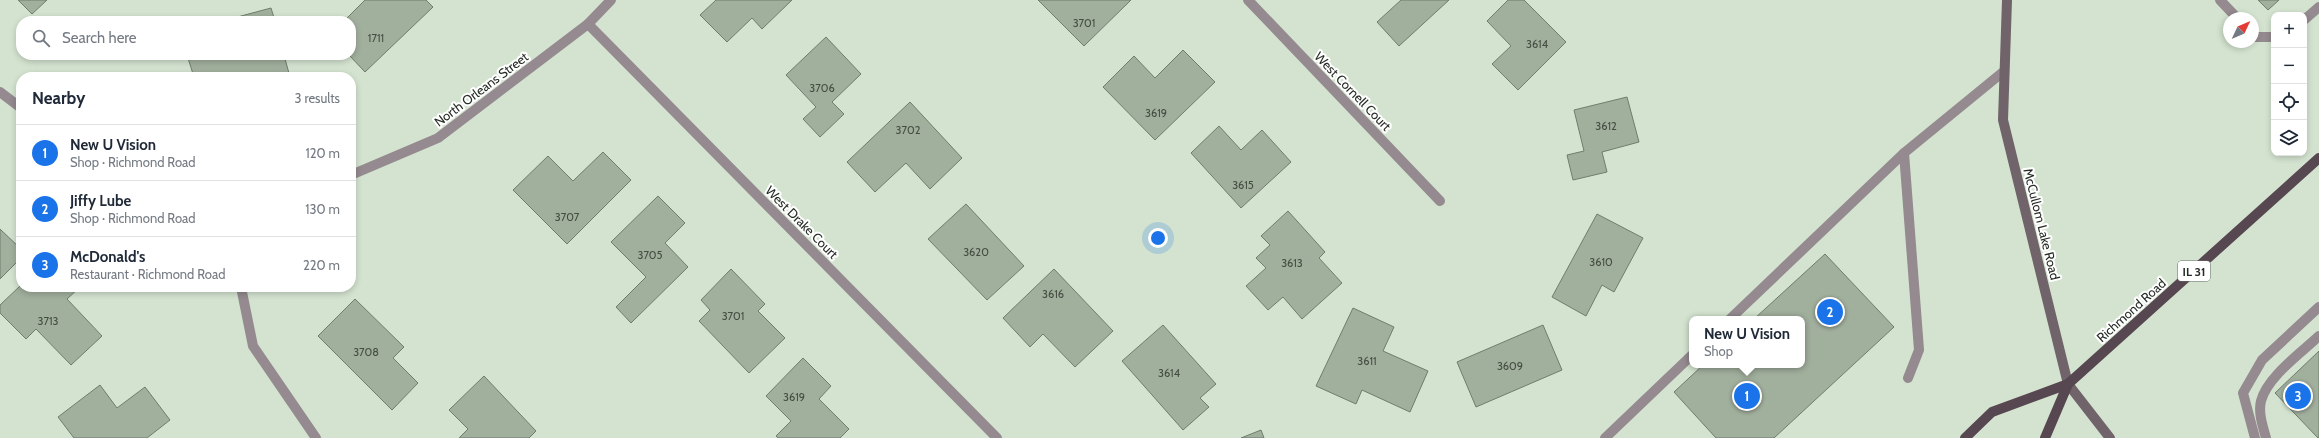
<!DOCTYPE html>
<html lang="en">
<head>
<meta charset="utf-8">
<style>
  :root { --surface:#fff; --page:#f6f6f7; --text:#1f2937; --muted:#747a83; --line:#e0e1e3; --accent:#1a73e8 }
  body { margin:0; font-family:Cabin,sans-serif; background:var(--page); color:var(--text) }
  .controls { position:absolute; right:12px; top:12px; display:grid; overflow:hidden; border-radius:8px; box-shadow:0 2px 6px #0003 }
  .controls button { width:36px; height:36px; display:grid; place-items:center; padding:0; border:0; border-bottom:1px solid var(--line); background:var(--surface); color:var(--text); font:20px sans-serif }
  .compass { position:absolute; left:2223px; top:12px; width:36px; height:36px; border-radius:50%; background:var(--surface); box-shadow:0 2px 6px #0003; rotate:46deg }
  .you { position:absolute; left:1158px; top:238px; width:14px; height:14px; margin:-10px; border:3px solid #fff; border-radius:50%; background:#1a73e8; box-shadow:0 0 0 6px #1a73e833 }
  .badge { display:grid; place-items:center; width:26px; height:26px; border-radius:50%; background:var(--accent); color:#fff; font-size:13px; font-weight:700 }
  .pin { position:absolute; translate:-50% -50%; border:2px solid #fff; box-shadow:0 1px 4px #0006 }
  .popup { position:absolute; left:1689px; top:316px; width:116px; height:52px; box-sizing:border-box; display:grid; place-content:center; border-radius:8px; background:var(--surface); filter:drop-shadow(0 1px 3px #0005); font-size:13px; white-space:nowrap; color:var(--muted) }
  .popup b { font-size:15px; color:var(--text) }
  .popup::after { content:''; position:absolute; left:50%; top:100%; margin-left:-8px; border:8px solid transparent; border-top-color:var(--surface) }
  .list { margin:0; padding:0; list-style:none }
  h2 { display:flex; justify-content:space-between; align-items:center; height:52px; margin:0; padding:0 16px; font-size:17px }
  h2 small { font-size:13px; font-weight:400; color:var(--muted) }
  .list li { display:grid; grid-template-columns:26px 1fr auto; gap:12px; align-items:center; box-sizing:border-box; height:56px; padding:0 16px; border-top:1px solid var(--line) }
  .list b { display:block; font-size:15px; white-space:nowrap }
  .list p { margin:0; font-size:13px; white-space:nowrap; color:var(--muted) }
  .list em { font-size:13px; font-style:normal; color:var(--muted) }
  .icon { flex:none; width:22px; height:22px; fill:none; stroke:currentColor; stroke-width:2; stroke-linecap:round; stroke-linejoin:round }
  .map { position:relative; flex:none; width:2319px; height:438px; overflow:hidden }
  .search { position:absolute; background:var(--surface); box-shadow:0 2px 6px #0003; left:16px; top:16px; width:340px; height:44px; display:flex; align-items:center; gap:10px; box-sizing:border-box; padding:0 14px; border-radius:16px; color:var(--muted); font-size:15px }
  .panel { position:absolute; background:var(--surface); box-shadow:0 2px 6px #0003; left:16px; top:72px; width:340px; height:220px; border-radius:16px }
  .map>svg:first-child { display:block }
  .building { fill:#a1af9d; stroke:#6f7d6c }
  .lines { fill:none; stroke-linecap:round; stroke-linejoin:round }
  .lane { stroke:#948a8f; stroke-width:10 }
  .street { stroke:#948a8f; stroke-width:10 }
  .secondary { stroke:#70636a; stroke-width:10 }
  .primary { stroke:#574750; stroke-width:10 }
  .labels { text-anchor:middle; dominant-baseline:central; stroke-width:4; stroke-linejoin:round; paint-order:stroke }
  .number-label { font-size:11px; fill:#454d43 }
  .shield { fill:#fff; stroke:#676b66; stroke-width:1 }
  .shield-label { font-size:12px; font-weight:bold; fill:#262c25 }
  .street-label { font-size:13px; fill:#262c25; stroke:#fff }
</style>
</head>
<body>
<div class="map">
<svg width="2319" height="438" viewBox="0 0 2319 438">
  <rect width="100%" height="100%" fill="#d4e3d0"/>
  <g class="building">
    <path d="M18 0H47L32 14Z"/>
    <path d="M365 0H426L433 7 365 72 349 55H351V21H344Z"/>
    <path d="M716 0H792L762 29 752 18 727 42 700 15Z"/>
    <path d="M1038 0H1131L1084 46Z"/>
    <path d="M1401 0H1449L1399 46 1377 22Z"/>
    <path d="M1508 0H1524L1566 42 1518 90 1492 64 1511 46 1487 21Z"/>
    <path d="M2258 0H2279L2268 10Z"/>
    <path d="M271 8 275 21H230V19Z"/>
    <path d="M826 37 861 74 832 102 844 114 820 137 803 119 816 107 786 75Z"/>
    <path d="M1183 50 1215 82 1155 140 1103 87 1134 56 1155 78Z"/>
    <path d="M187 55H284L290 77H194Z"/>
    <path d="M1627 97 1639 142 1602 152 1607 172 1573 180 1567 155 1584 151 1574 110Z"/>
    <path d="M910 102 962 158 930 189 906 163 875 192 847 162Z"/>
    <path d="M1219 126 1241 150 1262 130 1291 162 1241 208 1191 153Z"/>
    <path d="M603 152 631 180 567 244 513 190 548 156 573 181Z"/>
    <path d="M658 196 685 223 665 243 688 267 631 323 616 307 646 277 611 242Z"/>
    <path d="M966 204 1024 266 987 300 928 239Z"/>
    <path d="M1288 211 1325 252 1319 258 1342 283 1302 319 1283 297 1268 310 1246 286 1266 268 1256 258 1270 245 1261 236Z"/>
    <path d="M1597 214 1643 238 1614 292 1602 285 1586 316 1552 297Z"/>
    <path d="M0 229 21 249V258L0 279Z"/>
    <path d="M1825 254 1894 327 1774 438H1716L1674 392 1703 365H1802V319H1754Z"/>
    <path d="M731 269 765 304 758 311 785 338 749 373 699 321 710 310 701 300Z"/>
    <path d="M1054 269 1113 331 1075 367 1043 334 1030 347 1003 318Z"/>
    <path d="M21 285V287H80L67 299 102 336 71 365 36 329 26 339 0 313V305Z"/>
    <path d="M355 299 404 347 393 358 418 383 392 410 318 336Z"/>
    <path d="M1353 308 1394 327 1383 351 1428 371 1410 412 1362 390 1356 404 1316 386Z"/>
    <path d="M1163 325 1216 384 1200 398 1209 407 1183 430 1122 361Z"/>
    <path d="M1543 325 1562 370 1476 407 1457 362Z"/>
    <path d="M2319 351V438H2318L2275 393Z"/>
    <path d="M803 358 831 386 819 399 849 429 840 438H778L776 436 791 421 766 396Z"/>
    <path d="M484 376 536 431 529 438H459L468 429 449 410Z"/>
    <path d="M100 385 117 408 145 387 170 420 147 438H74L58 417Z"/>
    <path d="M1261 430 1264 438H1241Z"/>
  </g>
  <g class="lines">
    <g class="lane">
      <path d="M2220 0 2237 18"/>
      <path d="M2304 20 2319 7"/>
      <path d="M2253 35 2255 37H2274"/>
      <path d="M1730 319 1904 153"/>
      <path d="M1908 378 1919 350 1904 153 2003 72"/>
      <path d="M1605 438 1692 355"/>
      <path d="M2255 438 2243 393 2262 360 2319 307"/>
      <path d="M2266 438C2263 427 2258 413 2261 401 2267 377 2301 353 2319 336"/>
    </g>
    <g class="street">
      <path d="M1248 0 1440 201"/>
      <path d="M588 24 997 438"/>
      <path d="M0 92 21 108"/>
      <path d="M351 175 438 138 588 24 611 0"/>
      <path d="M241 287 253 346 316 438"/>
    </g>
    <path class="secondary" d="M2007 0 2003 120 2068 384 2110 438"/>
    <g class="primary">
      <path d="M1965 438 1992 412 2068 384 2319 158"/>
      <path d="M2045 438 2068 384"/>
    </g>
  </g>
  <g class="labels">
    <g class="number-label">
      <text x="1084" y="23">3701</text>
      <text x="376" y="38">1711</text>
      <text x="1537" y="44">3614</text>
      <text x="822" y="88">3706</text>
      <text x="1156" y="113">3619</text>
      <text x="1606" y="126">3612</text>
      <text x="908" y="130">3702</text>
      <text x="1243" y="185">3615</text>
      <text x="567" y="217">3707</text>
      <text x="976" y="252">3620</text>
      <text x="650" y="255">3705</text>
      <text x="1601" y="262">3610</text>
      <text x="1292" y="263">3613</text>
      <text x="1053" y="294">3616</text>
      <text x="733" y="316">3701</text>
      <text x="48" y="321">3713</text>
      <text x="366" y="352">3708</text>
      <text x="1367" y="361">3611</text>
      <text x="1510" y="366">3609</text>
      <text x="1169" y="373">3614</text>
      <text x="794" y="397">3619</text>
    </g>
    <rect class="shield" x="2178" y="261" width="32" height="20" rx="3"/>
    <g class="shield-label">
      <text x="2194" y="271">IL 31</text>
    </g>
    <g class="street-label">
      <text transform="translate(481 89) rotate(-37)">North Orleans Street</text>
      <text transform="translate(1353 91) rotate(46)">West Cornell Court</text>
      <text transform="translate(802 222) rotate(45)">West Drake Court</text>
      <text transform="translate(2042 224) rotate(76)">McCullom Lake Road</text>
      <text transform="translate(2131 310) rotate(-42)">Richmond Road</text>
    </g>
  </g>
</svg>
<div class="controls">
<button>+</button>
<button>−</button>
<button><svg class="icon" aria-label="locate" viewBox="0 0 24 24"><circle cx="12" cy="12" r="6"/><path d="M12 2v4M12 18v4M2 12h4M18 12h4"/></svg></button>
<button><svg class="icon" aria-label="layers" viewBox="0 0 24 24"><path d="M12 4l9 5-9 5-9-5zM3 14l9 5 9-5"/></svg></button>
</div>
<svg class="compass" viewBox="-18 -18 36 36"><path d="M0-13l5 13h-10z" fill="#e53935"/><path d="M0 13l5-13h-10z" fill="#747a83"/></svg>
<div class="you"></div>
<div class="pin badge" style="left:1747px;top:396px">1</div>
<div class="popup"><b>New U Vision</b>Shop</div>
<div class="pin badge" style="left:1830px;top:312px">2</div>
<div class="pin badge" style="left:2298px;top:396px">3</div>
<div class="search"><svg class="icon" aria-label="search" viewBox="0 0 24 24"><circle cx="10" cy="10" r="6"/><path d="M15 15l6 6"/></svg>Search here</div>
<section class="panel">
<h2>Nearby<small>3 results</small></h2>
<ul class="list">
<li><span class="badge">1</span><div><b>New U Vision</b><p>Shop · Richmond Road</p></div><em>120 m</em></li>
<li><span class="badge">2</span><div><b>Jiffy Lube</b><p>Shop · Richmond Road</p></div><em>130 m</em></li>
<li><span class="badge">3</span><div><b>McDonald's</b><p>Restaurant · Richmond Road</p></div><em>220 m</em></li>
</ul>
</section>
</div>
</body>
</html>
